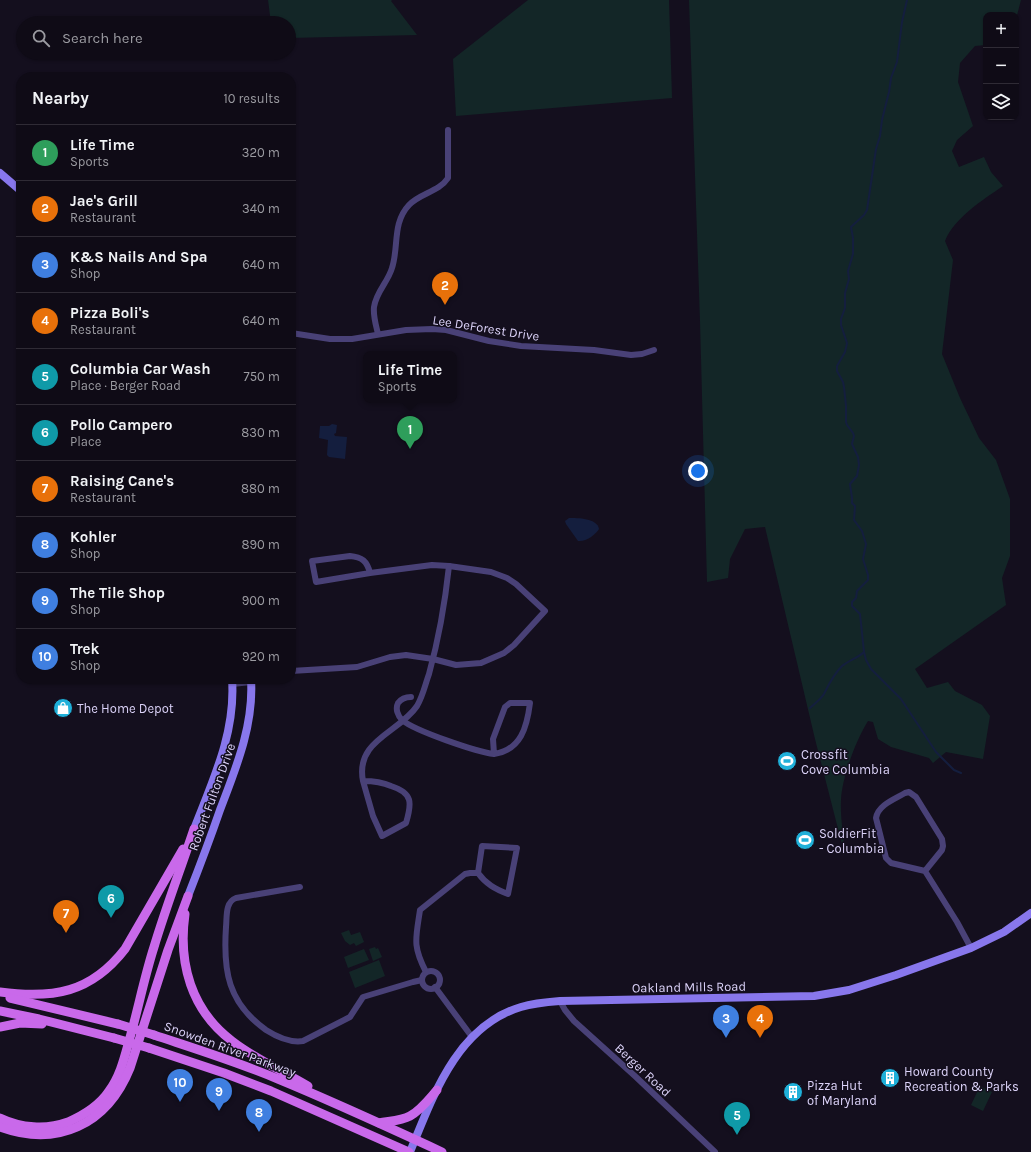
<!DOCTYPE html>
<html lang="en">
<head>
<meta charset="utf-8">
<style>
  :root { --surface:#0f0b16; --page:#18141f; --text:#f1f3f6; --muted:#9b9ba1; --line:#2f2b35; --accent:#0f766e }
  body { margin:0; font-family:Karla,sans-serif; background:var(--page); color:var(--text) }
  .controls { position:absolute; right:12px; top:12px; display:grid; overflow:hidden; border-radius:8px; box-shadow:0 1px 3px #0004 }
  .controls button { width:36px; height:36px; display:grid; place-items:center; padding:0; border:0; border-bottom:1px solid var(--line); background:var(--surface); color:var(--text); font:20px sans-serif }
  .you { position:absolute; left:698px; top:471px; width:14px; height:14px; margin:-10px; border:3px solid #fff; border-radius:50%; background:#1a73e8; box-shadow:0 0 0 6px #1a73e833 }
  .badge { display:grid; place-items:center; width:26px; height:26px; border-radius:50%; background:var(--accent); color:#fff; font-size:13px; font-weight:700 }
  .pin { position:absolute; translate:-50% -33px; filter:drop-shadow(0 1px 2px #0008) }
  .pin::after { content:''; position:absolute; top:21px; width:14px; height:12px; background:inherit; clip-path:polygon(0 0,100% 0,50% 100%) }
  .popup { position:absolute; left:363px; top:351px; width:94px; height:52px; box-sizing:border-box; display:grid; place-content:center; border-radius:8px; background:var(--surface); filter:drop-shadow(0 1px 3px #0005); font-size:13px; white-space:nowrap; color:var(--muted) }
  .popup b { font-size:15px; color:var(--text) }
  .popup::after { content:''; position:absolute; left:50%; top:100%; margin-left:-8px; border:8px solid transparent; border-top-color:var(--surface) }
  .list { margin:0; padding:0; list-style:none }
  h2 { display:flex; justify-content:space-between; align-items:center; height:52px; margin:0; padding:0 16px; font-size:17px }
  h2 small { font-size:13px; font-weight:400; color:var(--muted) }
  .list li { display:grid; grid-template-columns:26px 1fr auto; gap:12px; align-items:center; box-sizing:border-box; height:56px; padding:0 16px; border-top:1px solid var(--line) }
  .list b { display:block; font-size:15px; white-space:nowrap }
  .list p { margin:0; font-size:13px; white-space:nowrap; color:var(--muted) }
  .list em { font-size:13px; font-style:normal; color:var(--muted) }
  .icon { flex:none; width:22px; height:22px; fill:none; stroke:currentColor; stroke-width:2; stroke-linecap:round; stroke-linejoin:round }
  .map { position:relative; flex:none; width:1031px; height:1152px; overflow:hidden }
  .search { position:absolute; background:var(--surface); box-shadow:0 1px 3px #0004; left:16px; top:16px; width:280px; height:44px; display:flex; align-items:center; gap:10px; box-sizing:border-box; padding:0 14px; border-radius:22px; color:var(--muted); font-size:15px }
  .panel { position:absolute; background:var(--surface); box-shadow:0 1px 3px #0004; left:16px; top:72px; width:280px; height:612px; border-radius:16px }
  .map>svg:first-child { display:block }
  .green { fill:#132627 }
  .water { fill:#141e3e }
  .lines { fill:none; stroke-linecap:round; stroke-linejoin:round }
  .stream { stroke:#141e3e; stroke-width:2 }
  .street { stroke:#494177; stroke-width:6 }
  .secondary { stroke:#8877ec; stroke-width:8 }
  .primary { stroke:#c969ea; stroke-width:9 }
  .primary-bridge { stroke:#c969ea; stroke-width:9 }
  .labels { text-anchor:middle; dominant-baseline:central; stroke-width:3; stroke-linejoin:round; paint-order:stroke }
  .street-label { font-size:13px; fill:#dcd3f9; stroke:#140f1e }
  .poi-label { font-size:13px; fill:#dcd3f9; stroke:#140f1e; text-anchor:start }
</style>
</head>
<body>
<div class="map">
<svg width="1031" height="1152" viewBox="0 0 1031 1152">
  <rect width="100%" height="100%" fill="#140f1e"/>
  <g class="green">
    <path d="M268 0H392L391 1 417 35 289 38V23H271Z"/>
    <path d="M528 0H669L672 98 456 116 453 59Z"/>
    <path d="M689 0H1021L1016 19V15H986V45L975 46 960 63 958 82 973 126 957 140 952 151 959 167 984 157 991 172 1003 186C984 199 954 218 945 241L953 260 942 354 960 398 979 438 996 460 1010 499V556L1002 578 1006 605 915 669 927 688 948 682 955 691 982 705 990 716 983 759 946 752 933 763 929 758 891 747 878 739 873 722 868 721C856 740 842 777 841 800 840 818 844 838 845 856L815 739 765 527 745 529 730 559 728 578 707 582 700 321Z"/>
    <path d="M349 930 351 935 360 932 364 942 356 946 354 943 350 945 345 941 341 933Z"/>
    <path d="M375 947 376 949 378 948 382 957 373 961 369 949Z"/>
    <path d="M364 949 369 960 348 968 344 957Z"/>
    <path d="M379 960 385 976 355 988 349 972Z"/>
    <path d="M980 1086 992 1092 983 1111 971 1105Z"/>
  </g>
  <g class="water">
    <path d="M332 424 337 425 336 433 334 434 335 436 347 437 345 459 329 457 327 455 328 440 319 438 320 426H329Z"/>
    <path d="M569 518C578 518 597 518 599 529 595 535 586 542 578 541L566 524 565 521Z"/>
  </g>
  <g class="lines">
    <g class="stream">
      <path d="M907 0 902 22 897 62 891 78 889 92 882 120 880 136 876 149 867 210 864 215 851 227 853 238V254L848 271 849 279 845 293V308L841 319V325L847 343 845 352 837 366V371L843 382 844 387 846 406V422L847 425 853 433 854 436 852 444 858 457 859 465 857 476 850 484 852 498V503L855 506 854 520 862 531 866 544 863 559 868 575V580L857 591 856 598 852 602V606L860 614 864 652 866 660 871 669 901 699 936 752 954 770 961 773"/>
      <path d="M810 708C814 704 821 699 824 694 829 684 833 675 842 666 849 660 858 658 864 652"/>
    </g>
    <g class="street">
      <path d="M291 333 330 339H352L406 330 432 329 446 330 489 341 521 346 594 350 631 355 642 354 654 350"/>
      <path d="M378 334C376 325 373 316 374 307 376 292 388 282 392 268 399 247 392 223 409 205 420 193 439 192 448 178V130"/>
      <path d="M291 671 357 667 390 657 406 655 433 659 456 665 481 663 504 653 514 645 545 611 516 584 507 578 491 572 449 566 432 565 370 573C367 561 362 557 350 556L312 561 316 582 370 573"/>
      <path d="M232 684 251 682 261 679"/>
      <path d="M411 697C406 697 401 699 398 703 395 709 398 716 402 720 415 731 477 752 494 754L493 739 505 707 510 703H530C527 727 521 750 494 754"/>
      <path d="M363 781 373 816 382 836 406 823C412 803 413 793 391 786 382 782 374 781 363 781 355 740 399 733 417 706 423 696 425 685 429 674 439 638 445 603 449 566"/>
      <path d="M925 871 942 850 943 846 942 839 916 797 909 792 905 793C895 799 878 805 876 818L886 858 891 863 925 871 957 922 971 948"/>
      <path d="M300 887 236 898C225 902 227 917 226 927 223 971 228 1003 266 1030 277 1037 290 1043 303 1041L350 1017 363 997 413 982 422 980"/>
      <circle cx="431" cy="980" r="9"/>
      <path d="M426 972C412 945 416 938 420 910L465 874 470 873H478C486 884 495 889 508 894L517 848 482 846 478 873"/>
      <path d="M435 987 472 1037"/>
      <path d="M560 1001 565 1010 574 1021 636 1077 715 1152"/>
    </g>
    <g class="secondary">
      <path d="M0 173 21 191"/>
      <path d="M194 829C213 780 236 732 232 679"/>
      <path d="M188 896C199 868 210 839 220 810 236 768 254 725 251 679"/>
      <path d="M410 1152C433 1096 457 1026 521 1007 534 1003 547 1002 560 1001L814 996 849 990 896 975 971 948 1004 932 1031 913"/>
    </g>
    <g class="primary">
      <path d="M185 914C178 963 191 1010 232 1041 255 1059 283 1071 308 1086"/>
      <path d="M0 992C53 999 91 993 125 949L183 849"/>
      <path d="M10 998 118 1024"/>
      <path d="M0 1011 39 1019 114 1038"/>
      <path d="M0 1027 20 1023 42 1024"/>
      <path d="M154 1035C196 1049 238 1062 278 1079 334 1102 388 1127 442 1152"/>
      <path d="M149 1048 224 1073 271 1091 409 1152"/>
      <path d="M0 1118C21 1128 46 1130 68 1122 84 1115 99 1106 109 1091 120 1076 124 1059 129 1041 138 1010 144 978 154 947 166 907 181 868 194 829"/>
      <path d="M379 1123C389 1121 401 1121 410 1116 421 1110 429 1099 437 1090"/>
      <path d="M0 1127C57 1148 107 1125 130 1068L168 950 188 896"/>
    </g>
    <g class="primary-bridge">
      <path d="M118 1024 154 1035"/>
      <path d="M114 1038 149 1048"/>
    </g>
  </g>
  <defs>
    <g id="shop-disc" transform="scale(1)"><circle r="9.5" fill="#1fb0d9" stroke="#140f1e"/><path d="M-5-2.5h2.3a2.7 3.5 0 0 1 5.4 0H5L5.5 6h-11ZM-1.5-2.5h3a1.5 2.3 0 0 0-3 0Z" fill="#fff"/></g>
    <g id="stadium-disc" transform="scale(1)"><circle r="9.5" fill="#1fb0d9" stroke="#140f1e"/><path d="M0-5a6.5 5 0 1 0 0 10a6.5 5 0 1 0 0-10ZM-3.5-1.8h7v3.6h-7Z" fill="#fff"/></g>
    <g id="building-disc" transform="scale(1)"><circle r="9.5" fill="#1fb0d9" stroke="#140f1e"/><path d="M-4-6H4V6H1V3H-1V6H-4ZM-2.5-4.3h1.7v1.8h-1.7ZM.8-4.3h1.7v1.8H.8ZM-2.5-1h1.7V.8h-1.7ZM.8-1h1.7V.8H.8Z" fill="#fff"/></g>
  </defs>
  <g fill-rule="evenodd">
    <use href="#shop-disc" x="63" y="708"/>
    <use href="#stadium-disc" x="787" y="761"/>
    <use href="#stadium-disc" x="805" y="840"/>
    <use href="#building-disc" x="890" y="1078"/>
    <use href="#building-disc" x="793" y="1092"/>
  </g>
  <g class="labels">
    <g class="street-label">
      <text transform="translate(486 328) rotate(9)">Lee DeForest Drive</text>
      <text transform="translate(212 797) rotate(-70)">Robert Fulton Drive</text>
      <text transform="translate(689 987) rotate(-1)">Oakland Mills Road</text>
      <text transform="translate(230 1049) rotate(20)">Snowden River Parkway</text>
      <text transform="translate(643 1070) rotate(43)">Berger Road</text>
    </g>
    <g class="poi-label">
      <text x="77" y="708">The Home Depot</text>
      <text x="801" y="754">Crossfit<tspan x="801" dy="15">Cove Columbia</tspan></text>
      <text x="819" y="833">SoldierFit<tspan x="819" dy="15">- Columbia</tspan></text>
      <text x="904" y="1071">Howard County<tspan x="904" dy="15">Recreation &amp; Parks</tspan></text>
      <text x="807" y="1085">Pizza Hut<tspan x="807" dy="15">of Maryland</tspan></text>
    </g>
  </g>
</svg>
<div class="controls">
<button>+</button>
<button>−</button>
<button><svg class="icon" aria-label="layers" viewBox="0 0 24 24"><path d="M12 4l9 5-9 5-9-5zM3 14l9 5 9-5"/></svg></button>
</div>
<div class="you"></div>
<div class="pin badge" style="left:410px;top:449px;background:#2e9e5b">1</div>
<div class="popup"><b>Life Time</b>Sports</div>
<div class="pin badge" style="left:445px;top:305px;background:#e8710a">2</div>
<div class="pin badge" style="left:726px;top:1038px;background:#3f7fe0">3</div>
<div class="pin badge" style="left:760px;top:1038px;background:#e8710a">4</div>
<div class="pin badge" style="left:737px;top:1135px;background:#0f9aa8">5</div>
<div class="pin badge" style="left:111px;top:918px;background:#0f9aa8">6</div>
<div class="pin badge" style="left:66px;top:933px;background:#e8710a">7</div>
<div class="pin badge" style="left:259px;top:1132px;background:#3f7fe0">8</div>
<div class="pin badge" style="left:219px;top:1111px;background:#3f7fe0">9</div>
<div class="pin badge" style="left:180px;top:1102px;background:#3f7fe0">10</div>
<div class="search"><svg class="icon" aria-label="search" viewBox="0 0 24 24"><circle cx="10" cy="10" r="6"/><path d="M15 15l6 6"/></svg>Search here</div>
<section class="panel">
<h2>Nearby<small>10 results</small></h2>
<ul class="list">
<li><span class="badge" style="background:#2e9e5b">1</span><div><b>Life Time</b><p>Sports</p></div><em>320 m</em></li>
<li><span class="badge" style="background:#e8710a">2</span><div><b>Jae's Grill</b><p>Restaurant</p></div><em>340 m</em></li>
<li><span class="badge" style="background:#3f7fe0">3</span><div><b>K&amp;S Nails And Spa</b><p>Shop</p></div><em>640 m</em></li>
<li><span class="badge" style="background:#e8710a">4</span><div><b>Pizza Boli's</b><p>Restaurant</p></div><em>640 m</em></li>
<li><span class="badge" style="background:#0f9aa8">5</span><div><b>Columbia Car Wash</b><p>Place · Berger Road</p></div><em>750 m</em></li>
<li><span class="badge" style="background:#0f9aa8">6</span><div><b>Pollo Campero</b><p>Place</p></div><em>830 m</em></li>
<li><span class="badge" style="background:#e8710a">7</span><div><b>Raising Cane's</b><p>Restaurant</p></div><em>880 m</em></li>
<li><span class="badge" style="background:#3f7fe0">8</span><div><b>Kohler</b><p>Shop</p></div><em>890 m</em></li>
<li><span class="badge" style="background:#3f7fe0">9</span><div><b>The Tile Shop</b><p>Shop</p></div><em>900 m</em></li>
<li><span class="badge" style="background:#3f7fe0">10</span><div><b>Trek</b><p>Shop</p></div><em>920 m</em></li>
</ul>
</section>
</div>
</body>
</html>
